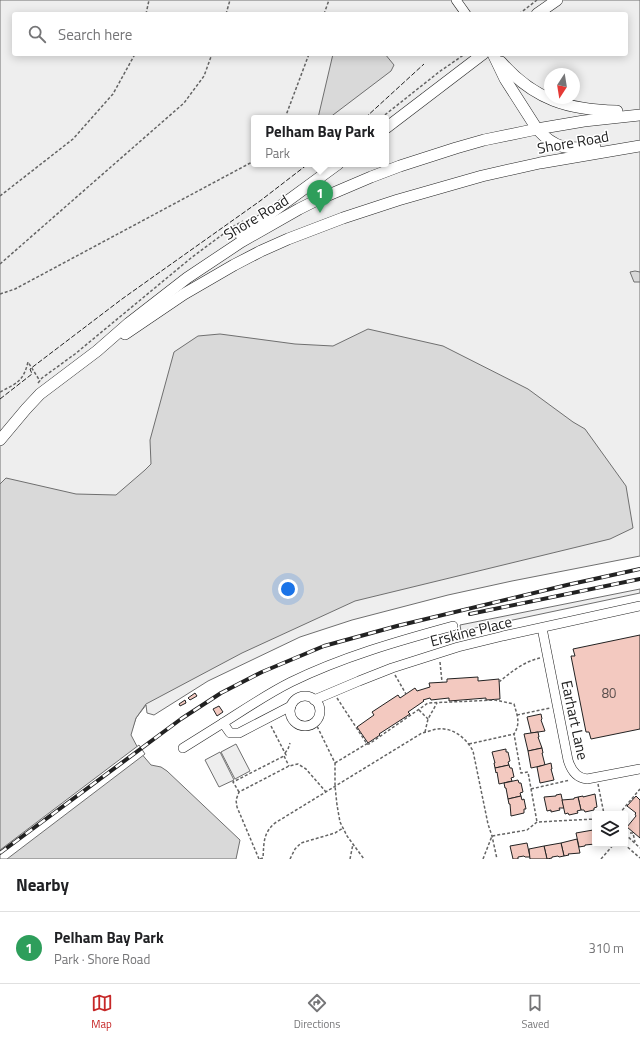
<!DOCTYPE html>
<html lang="en">
<head>
<meta charset="utf-8">
<style>
  :root { --surface:#fff; --page:#f2f2f2; --text:#202124; --muted:#757577; --line:#e0e0e0; --accent:#c62828 }
  body { margin:0; font-family:"Titillium Web",sans-serif; background:var(--page); color:var(--text) }
  .controls { position:absolute; right:12px; bottom:12px; display:grid; overflow:hidden; border-radius:4px; box-shadow:0 2px 10px #0003 }
  .controls button { width:36px; height:36px; display:grid; place-items:center; padding:0; border:0; border-bottom:1px solid var(--line); background:var(--surface); color:var(--text); font:20px sans-serif }
  .compass { position:absolute; left:544px; top:68px; width:36px; height:36px; border-radius:50%; background:var(--surface); box-shadow:0 2px 10px #0003; rotate:192deg }
  .you { position:absolute; left:288px; top:589px; width:14px; height:14px; margin:-10px; border:3px solid #fff; border-radius:50%; background:#1a73e8; box-shadow:0 0 0 6px #1a73e833 }
  .badge { display:grid; place-items:center; width:26px; height:26px; border-radius:50%; background:var(--accent); color:#fff; font-size:13px; font-weight:700 }
  .pin { position:absolute; translate:-50% -33px; filter:drop-shadow(0 1px 2px #0008) }
  .pin::after { content:''; position:absolute; top:21px; width:14px; height:12px; background:inherit; clip-path:polygon(0 0,100% 0,50% 100%) }
  .popup { position:absolute; left:251px; top:115px; width:138px; height:52px; box-sizing:border-box; display:grid; place-content:center; border-radius:4px; background:var(--surface); filter:drop-shadow(0 1px 3px #0005); font-size:13px; white-space:nowrap; color:var(--muted) }
  .popup b { font-size:15px; color:var(--text) }
  .popup::after { content:''; position:absolute; left:50%; top:100%; margin-left:-8px; border:8px solid transparent; border-top-color:var(--surface) }
  .list { margin:0; padding:0; list-style:none }
  h2 { display:flex; justify-content:space-between; align-items:center; height:52px; margin:0; padding:0 16px; font-size:17px }
  h2 small { font-size:13px; font-weight:400; color:var(--muted) }
  .list li { display:grid; grid-template-columns:26px 1fr auto; gap:12px; align-items:center; box-sizing:border-box; height:72px; padding:0 16px; border-top:1px solid var(--line) }
  .list b { display:block; font-size:15px; white-space:nowrap }
  .list p { margin:0; font-size:13px; white-space:nowrap; color:var(--muted) }
  .list em { font-size:13px; font-style:normal; color:var(--muted) }
  .icon { flex:none; width:22px; height:22px; fill:none; stroke:currentColor; stroke-width:2; stroke-linecap:round; stroke-linejoin:round }
  .map { position:relative; flex:none; width:640px; height:859px; overflow:hidden }
  .search { position:absolute; background:var(--surface); box-shadow:0 2px 10px #0003; left:12px; right:12px; top:12px; height:44px; display:flex; align-items:center; gap:10px; box-sizing:border-box; padding:0 14px; border-radius:4px; color:var(--muted); font-size:15px }
  .sheet { height:124px; background:var(--surface) }
  nav { display:flex; justify-content:space-around; align-items:center; box-sizing:border-box; height:56px; border-top:1px solid var(--line); background:var(--surface); font-size:11px; color:var(--muted) }
  nav a { display:grid; justify-items:center; gap:2px }
  nav .on { color:var(--accent) }
  .map>svg:first-child { display:block }
  .green { fill:#eee; stroke:#6f6f6f; fill-rule:evenodd }
  .water { fill:#d9d9d9; stroke:#6f6f6f }
  .pier { fill:#fff; stroke:#6f6f6f }
  .building { fill:#f3c9c0; stroke:#222 }
  .lines { fill:none; stroke-linecap:round; stroke-linejoin:round }
  .minor-casing { stroke:#222; stroke-width:10 }
  .major-casing { stroke:#222; stroke-width:12 }
  .path { stroke:#646464; stroke-width:1.5; stroke-dasharray:3 2; stroke-linecap:butt }
  .minor { stroke:#fff; stroke-width:9 }
  .major { stroke:#fff; stroke-width:11 }
  .rail-casing { stroke:#222; stroke-width:4 }
  .rail { stroke:#fff; stroke-width:2.5; stroke-dasharray:8; stroke-linecap:butt }
  .fence { stroke:#222; stroke-width:1; stroke-dasharray:5 2; stroke-linecap:butt }
  .labels { text-anchor:middle; dominant-baseline:central; stroke-width:3; stroke-linejoin:round; paint-order:stroke }
  .number-label { font-size:13px; fill:#564c4a }
  .street-label { font-size:15px; fill:#222; stroke:#fff }
</style>
</head>
<body>
<div class="map">
<svg width="640" height="859" viewBox="0 0 640 859">
  <rect width="100%" height="100%" fill="#fff"/>
  <g class="green">
    <path d="M0 0H640V556L512 581 448 595 352 620 300 637 208 681 154 715 147 713 146 705 136 718 130 735 0 598ZM14 14H626V54H14ZM550 74H574V98H550ZM254 118H386V164H254Z"/>
    <path d="M640 589V593L461 631 460 625Z"/>
    <path d="M236 744 250 771 235 779 221 752Z"/>
    <path d="M220 752 234 780 219 787 205 760Z"/>
  </g>
  <g class="water">
    <path d="M333 54H385L394 65 391 71 329 118H318Z"/>
    <path d="M635 271 640 272V282H634L630 272Z"/>
    <path d="M368 329 443 346 528 389 573 422 585 429 626 486 633 528 610 539 355 601 242 653 146 704 136 718 131 735 140 752 151 765 161 767 167 771 240 840 236 859H0V484L6 478 76 494 116 495 145 470 151 464 150 440 174 352 198 336 220 334 295 344 333 346Z"/>
  </g>
  <path class="pier" d="M139 745 145 754 7 859H0V850Z"/>
  <g class="building">
    <path d="M640 635V729L591 739 589 732H586L571 656H575L573 649Z"/>
    <path d="M478 677V681L499 679 500 699 486 700V698L449 701V698L431 700 430 698 423 700 424 701 408 712 410 714 379 734 380 735 368 743 357 727 374 715 372 712 398 695 400 698 415 688 417 691 430 687 429 683 447 682V679Z"/>
    <path d="M195 693 197 696 190 700 188 698Z"/>
    <path d="M185 700 186 703 180 706 179 704Z"/>
    <path d="M219 706 223 712 217 716 213 709Z"/>
    <path d="M541 714 542 719 541 720 545 731 531 733 527 717Z"/>
    <path d="M538 732 539 737H538L542 748 528 751 524 734Z"/>
    <path d="M542 748 543 753H542L545 765 531 768 528 751Z"/>
    <path d="M506 749V752H508L510 761 508 762 509 765 495 768 494 763H495L492 752Z"/>
    <path d="M551 763 552 769H551L554 780 540 783 537 767Z"/>
    <path d="M509 765 510 768H512L514 777 511 778 512 781 499 784 497 772 496 773 495 768Z"/>
    <path d="M518 780 519 783H521L523 792 520 793 521 796 508 799 506 788H505L504 783Z"/>
    <path d="M561 794 564 808H559L560 810 551 812V810L547 811 544 797 556 796V795Z"/>
    <path d="M595 794 597 807 594 808V810L585 812 584 810H581L578 797 583 796V797Z"/>
    <path d="M521 796 522 800 524 799 526 809H524V813L511 816 510 804H509L508 799Z"/>
    <path d="M636 796 640 800V838L627 827 636 816 635 814 636 813 627 806Z"/>
    <path d="M578 797 581 810 577 811 578 813 569 815 568 813 565 814 562 800 574 799V798Z"/>
    <path d="M593 830 595 844 585 845V846L579 847 576 833Z"/>
    <path d="M577 839 580 853 568 854 569 855 564 856 561 843Z"/>
    <path d="M527 843 530 857H525L524 856 518 857V859H513L510 846Z"/>
    <path d="M561 843 564 856 559 857 558 856 552 857V858L547 859 544 846Z"/>
    <path d="M544 846 547 859H530L529 849Z"/>
  </g>
  <g class="lines">
    <g class="minor-casing">
      <g id="minor">
        <path d="M456 0 466 14"/>
        <path d="M542 628 568 760C571 770 576 778 587 779L640 769"/>
        <circle cx="305" cy="711" r="15"/>
        <path d="M314 700 359 681 392 668 458 647 503 636 640 606"/>
        <path d="M223 723C245 709 267 694 291 682 342 657 398 641 453 626"/>
        <path d="M183 748 223 723 230 733H239L291 706"/>
      </g>
    </g>
    <g class="major-casing">
      <g id="major">
        <path d="M537 14 557 0"/>
        <path d="M493 54 505 79 537 129C556 150 568 149 595 147"/>
        <path d="M501 62C534 100 569 110 617 111"/>
        <path d="M386 128 483 54"/>
        <path d="M241 235 338 164"/>
        <path d="M125 334 184 294 234 265 261 251 288 239 343 218 398 200 482 176 540 163 640 146"/>
        <path d="M0 440 26 409 40 394 97 351 129 323 187 278 241 242 299 209 317 200 371 177 400 166 456 148 484 140 537 129 584 121 640 115"/>
      </g>
    </g>
    <g class="path">
      <path d="M146 14 149 0"/>
      <path d="M226 14 230 0"/>
      <path d="M324 14 329 0"/>
      <path d="M519 14 537 0"/>
      <path d="M285 118 309 54"/>
      <path d="M381 118 439 72 465 54"/>
      <path d="M0 196 73 139 113 94 135 54"/>
      <path d="M0 264 184 103 204 76 212 54"/>
      <path d="M0 294 15 289 254 161"/>
      <path d="M38 383 42 378 75 354 191 258 234 226 243 221"/>
      <path d="M0 392C17 383 23 382 28 362L40 381"/>
      <path d="M440 662 442 682"/>
      <path d="M395 675 406 694"/>
      <path d="M499 682C511 672 525 661 540 658"/>
      <path d="M337 698 367 744H369L428 703 495 700 514 704C517 715 521 723 514 734L521 773 528 772 537 822"/>
      <path d="M419 710 428 719"/>
      <path d="M517 715 550 708"/>
      <path d="M315 722 335 763V786L337 805 340 822 347 836 364 859"/>
      <path d="M271 726 286 755 284 756 289 766"/>
      <path d="M425 732 428 719 437 703"/>
      <path d="M469 744 514 734"/>
      <path d="M285 753 288 749 290 743"/>
      <path d="M335 763 368 743"/>
      <path d="M598 784 604 814"/>
      <path d="M531 789 570 780"/>
      <path d="M239 792 233 782 284 756"/>
      <path d="M619 814 640 789"/>
      <path d="M625 833H633L635 842"/>
      <path d="M625 834 640 848"/>
      <path d="M624 844 640 858"/>
      <path d="M259 859 237 807 236 800 239 792 289 766 298 764 306 769 326 792"/>
      <path d="M260 859 263 858C264 843 263 833 275 823L422 733C427 732 432 730 437 729 453 727 466 738 473 751L488 824 492 836 497 859"/>
      <path d="M290 859 295 849 301 843 335 833 343 828"/>
      <path d="M350 859 353 844"/>
      <path d="M483 859 492 836 527 830 537 822 595 819"/>
      <path d="M601 859 614 844"/>
    </g>
    <use href="#minor" class="minor"/>
    <use href="#major" class="major"/>
    <g class="rail-casing">
      <g id="rail">
        <path d="M470 614 640 579"/>
        <path d="M0 853 181 719 221 693 262 672 324 646 397 626 567 585 640 569"/>
      </g>
    </g>
    <use href="#rail" class="rail"/>
    <g class="fence">
      <path d="M365 118 424 64"/>
      <path d="M0 399 32 374 30 369 122 299 260 201 308 164"/>
    </g>
  </g>
  <g class="labels">
    <g class="number-label">
      <text x="609" y="693">80</text>
    </g>
    <g class="street-label">
      <text transform="translate(573 142) rotate(-10)">Shore Road</text>
      <text transform="translate(256 217) rotate(-31)">Shore Road</text>
      <text transform="translate(471 631) rotate(-14)">Erskine Place</text>
      <text transform="translate(575 720) rotate(78)">Earhart Lane</text>
    </g>
  </g>
</svg>
<div class="controls">
<button><svg class="icon" aria-label="layers" viewBox="0 0 24 24"><path d="M12 4l9 5-9 5-9-5zM3 14l9 5 9-5"/></svg></button>
</div>
<svg class="compass" viewBox="-18 -18 36 36"><path d="M0-13l5 13h-10z" fill="#e53935"/><path d="M0 13l5-13h-10z" fill="#757577"/></svg>
<div class="you"></div>
<div class="pin badge" style="left:320px;top:213px;background:#2e9e5b">1</div>
<div class="popup"><b>Pelham Bay Park</b>Park</div>
<div class="search"><svg class="icon" aria-label="search" viewBox="0 0 24 24"><circle cx="10" cy="10" r="6"/><path d="M15 15l6 6"/></svg>Search here</div>
</div>
<section class="sheet">
<h2>Nearby<small></small></h2>
<ul class="list">
<li><span class="badge" style="background:#2e9e5b">1</span><div><b>Pelham Bay Park</b><p>Park · Shore Road</p></div><em>310 m</em></li>
</ul>
</section>
<nav>
<a class="on"><svg class="icon" aria-label="map" viewBox="0 0 24 24"><path d="M3 6l6-2 6 2 6-2v14l-6 2-6-2-6 2zM9 4v14M15 6v14"/></svg>Map</a>
<a><svg class="icon" aria-label="directions" viewBox="0 0 24 24"><path d="M12 3l9 9-9 9-9-9zM9 14v-3h6M13 9l2 2-2 2"/></svg>Directions</a>
<a><svg class="icon" aria-label="saved" viewBox="0 0 24 24"><path d="M7 4h10v16l-5-4-5 4z"/></svg>Saved</a>
</nav>
</body>
</html>
